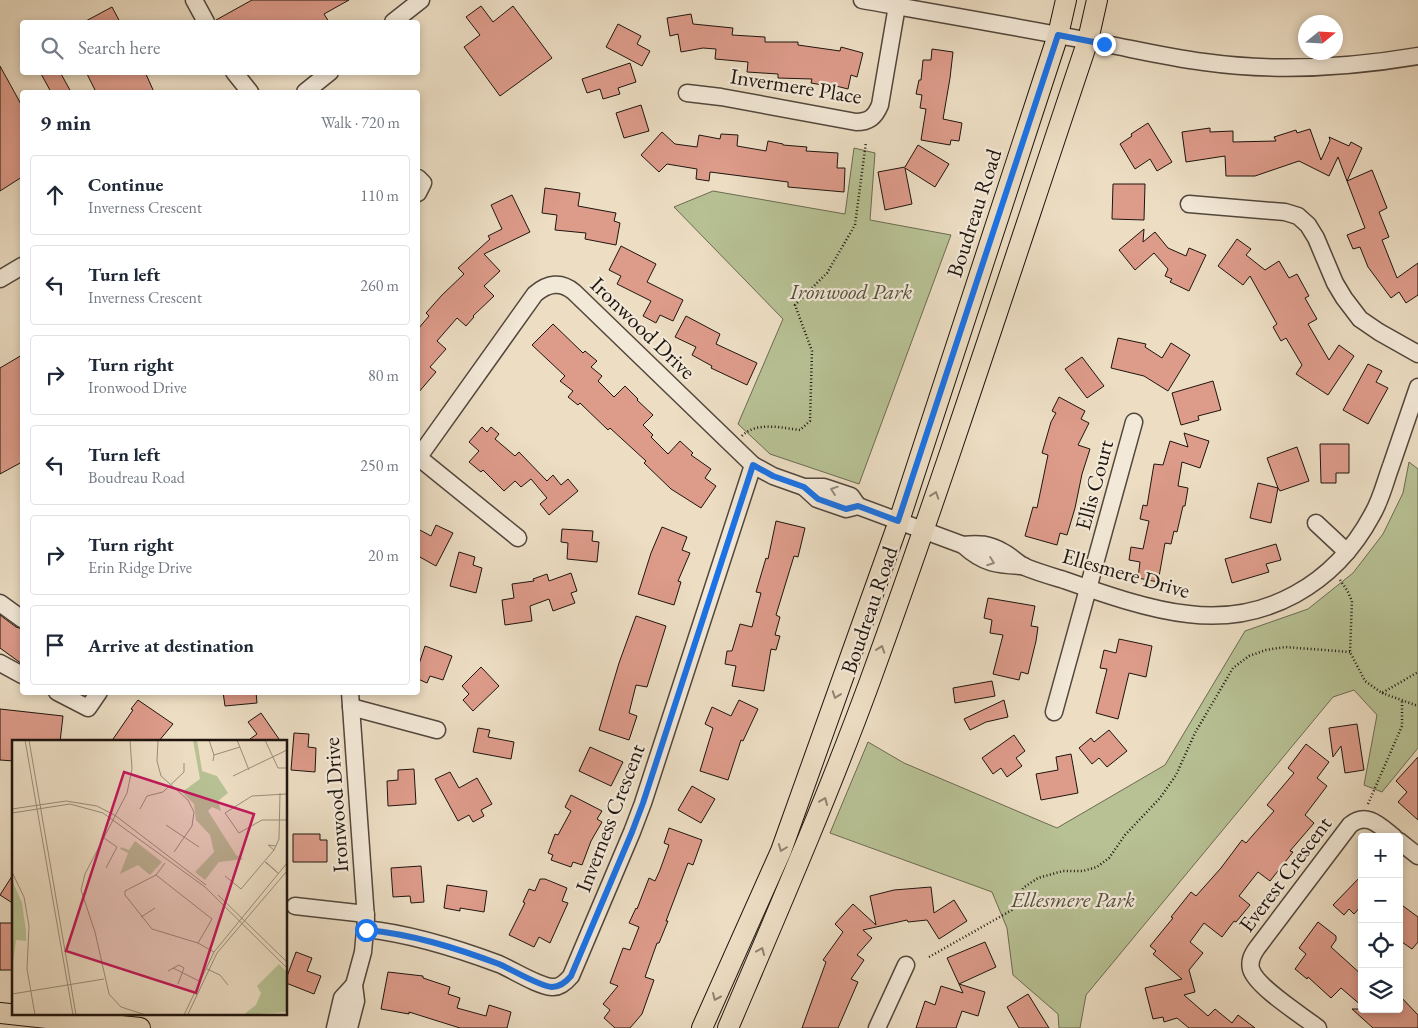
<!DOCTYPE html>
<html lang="en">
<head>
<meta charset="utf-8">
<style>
  :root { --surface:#fff; --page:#f2f2f3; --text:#1f2937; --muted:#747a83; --line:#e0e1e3 }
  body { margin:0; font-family:"EB Garamond",serif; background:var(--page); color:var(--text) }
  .controls { position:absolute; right:15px; bottom:15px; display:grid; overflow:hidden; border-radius:5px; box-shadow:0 2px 8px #0003 }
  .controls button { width:45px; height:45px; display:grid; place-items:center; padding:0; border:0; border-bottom:1px solid var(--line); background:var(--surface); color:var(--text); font:25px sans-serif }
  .compass { position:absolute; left:1298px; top:15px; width:45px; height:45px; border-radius:50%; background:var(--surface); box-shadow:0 2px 8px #0003; rotate:72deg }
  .stop { position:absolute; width:15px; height:15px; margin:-11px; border:4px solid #1a73e8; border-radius:50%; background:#fff }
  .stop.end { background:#1a73e8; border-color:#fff; box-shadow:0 1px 5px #0008 }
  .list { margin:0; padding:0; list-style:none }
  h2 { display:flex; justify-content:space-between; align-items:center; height:65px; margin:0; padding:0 20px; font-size:21px }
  h2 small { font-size:16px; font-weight:400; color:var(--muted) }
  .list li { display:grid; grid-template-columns:32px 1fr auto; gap:15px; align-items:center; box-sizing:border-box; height:80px; margin:0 10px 10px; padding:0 10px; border:1px solid var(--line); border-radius:5px }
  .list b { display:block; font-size:19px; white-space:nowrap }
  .list p { margin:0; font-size:16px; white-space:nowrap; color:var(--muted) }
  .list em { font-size:16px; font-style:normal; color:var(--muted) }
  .icon { flex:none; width:28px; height:28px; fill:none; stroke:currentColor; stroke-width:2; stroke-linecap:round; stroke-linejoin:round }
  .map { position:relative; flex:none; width:1418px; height:1028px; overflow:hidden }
  .search { position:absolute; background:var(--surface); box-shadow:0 2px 8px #0003; left:20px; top:20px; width:400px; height:55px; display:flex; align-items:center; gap:12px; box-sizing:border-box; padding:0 18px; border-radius:5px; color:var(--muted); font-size:19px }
  .panel { position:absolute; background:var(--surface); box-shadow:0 2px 8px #0003; left:20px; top:90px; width:400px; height:605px; border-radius:5px }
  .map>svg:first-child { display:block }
  .green { fill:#b7c194; stroke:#6b6b52 }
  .building { fill:#dd9b8a; stroke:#1f150f }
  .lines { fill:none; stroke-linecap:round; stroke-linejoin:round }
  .minor-casing { stroke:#52473c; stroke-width:19 }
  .major-casing { stroke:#1f150f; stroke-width:22 }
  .path { stroke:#1f150f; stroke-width:2.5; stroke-dasharray:1 2.5; stroke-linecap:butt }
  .minor { stroke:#f3e9d8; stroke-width:16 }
  .major { stroke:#ecddc3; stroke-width:20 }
  .oneway { stroke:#948a7e }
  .oneway2 { stroke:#908372 }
  .route { stroke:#1a73e8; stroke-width:6 }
  .labels { text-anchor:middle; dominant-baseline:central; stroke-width:4.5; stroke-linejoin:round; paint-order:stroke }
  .street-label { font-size:22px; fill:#1f150f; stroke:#f3e9d8 }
  .park-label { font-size:22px; font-style:italic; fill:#54513e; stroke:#f3e9d8 }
  .inset-road { fill:none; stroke:#9a8d7b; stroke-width:1 }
  .view { fill:#c2185b; fill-opacity:0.15; stroke:#c2185b; stroke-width:2.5 }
  .inset-edge { fill:none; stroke:#1f150f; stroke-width:2.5 }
</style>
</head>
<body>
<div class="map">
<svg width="1418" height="1028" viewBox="0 0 1418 1028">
  <rect width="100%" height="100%" fill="#ecddc3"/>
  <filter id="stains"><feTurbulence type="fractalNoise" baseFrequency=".004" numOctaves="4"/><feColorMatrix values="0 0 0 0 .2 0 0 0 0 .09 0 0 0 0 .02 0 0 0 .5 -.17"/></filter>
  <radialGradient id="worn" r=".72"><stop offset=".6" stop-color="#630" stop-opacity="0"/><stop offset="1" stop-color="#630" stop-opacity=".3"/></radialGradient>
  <g class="green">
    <path d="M854 148 875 153 870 220 951 235 859 484 770 454 738 424 783 319 674 207 713 191 845 214Z"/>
    <path d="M1409 462 1418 469V748L1382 792 1364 785 1377 715 1354 690 1333 697 1086 995 1080 1028H1059L1058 1014 1013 975 1007 928 992 892 830 833 868 742 904 763 1057 828 1165 765 1245 631 1308 609 1353 573 1383 534 1403 493Z"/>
  </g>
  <g class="building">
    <path d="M252 0H349L324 14 329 22H216V20Z"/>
    <path d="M481 6 493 22 513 6 552 58 500 96 464 47 480 35 466 17Z"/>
    <path d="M112 7 120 22H84Z"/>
    <path d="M691 14 693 24 733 28 732 35 765 37V42H798V45L840 51 841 47 863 53 857 77 851 75 848 89 828 84V86L811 83 812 79 778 78V74L747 72 748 62 715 59 716 49 703 48 681 52 678 34 670 36 667 18Z"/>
    <path d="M618 24 641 36 637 44 650 51 642 66 606 47Z"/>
    <path d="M932 49 953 52 950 78 943 119 962 123 959 141 951 140 950 145 921 140 926 109 920 108 922 95 916 94 919 80H921L923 60H931Z"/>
    <path d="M630 63 636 82 618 88 620 94 603 99 600 89 587 93 582 79Z"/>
    <path d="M0 66 22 106V177L0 191Z"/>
    <path d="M40 72H60L71 92H51Z"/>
    <path d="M86 72H145L154 92H96Z"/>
    <path d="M641 105 649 131 624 138 616 113Z"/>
    <path d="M1148 123 1172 162 1157 171 1150 159 1135 169 1120 144 1132 136 1131 134Z"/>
    <path d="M1210 128V132L1233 131V142L1276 141 1274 137 1296 130 1297 133 1310 129 1321 160 1330 140 1329 137 1349 146 1351 142 1362 148 1347 181 1338 157 1329 176 1299 161 1255 176H1226L1225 156 1186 162 1182 132Z"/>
    <path d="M662 132 675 144 697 147 699 135 720 139 721 134 738 135 737 146 766 151 768 141 783 144V145L807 147 806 151 838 153 837 168H845L844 192 788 187V182L710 172 709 181 696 179 697 169 667 164 659 172 641 155Z"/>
    <path d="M918 145 949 164 935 187 905 168 912 204 885 210 878 172 905 167Z"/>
    <path d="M1372 170 1387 208 1379 212 1389 237 1382 240 1397 278 1418 263V295L1406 303 1399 292 1391 298 1368 267 1360 247 1353 249 1347 235 1365 228 1347 181Z"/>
    <path d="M1113 184H1145L1144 220 1112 219Z"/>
    <path d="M545 188 580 193 578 206 616 213 614 221 620 223 616 245 585 239 586 233 555 230 557 215 542 213Z"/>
    <path d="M512 195 530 232 484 254 500 271 484 286 494 296 473 316 474 317 466 326 457 318 437 341 446 349 430 367 436 372 418 393V329L429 316 426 313 442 295 464 274 458 268 490 239 488 236 502 229 491 205Z"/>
    <path d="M1144 229 1143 242 1155 232 1168 248 1186 256 1189 248 1206 255 1189 291 1170 282 1172 279 1165 276 1168 269 1154 253 1135 270 1119 250Z"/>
    <path d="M1237 239 1251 249 1246 255 1265 270 1279 261 1289 278 1297 274 1309 296 1305 298 1317 319 1308 324 1329 360 1339 345 1354 356 1328 395 1296 374 1302 365 1286 338 1281 341 1273 327 1277 324 1250 276 1243 285 1218 266Z"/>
    <path d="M621 246 656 264 647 282 683 300 673 321 660 315 656 323 643 316 651 301 617 284 621 276 609 270Z"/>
    <path d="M686 316 720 334 716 344 757 363 747 385 711 368 712 366 692 355 696 347 675 337Z"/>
    <path d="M553 324 583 353 585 351 597 361 591 367 602 376 598 381 614 397 625 386 638 399 637 400 653 415 643 425 653 435 651 437 668 454 680 441 693 453 691 455 711 469 705 478 716 486 701 508 671 489 644 463 646 461 610 428 608 430 580 403 578 405 568 397 573 391 560 381 565 376 532 345Z"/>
    <path d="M1118 338 1146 344 1145 347 1162 358 1171 343 1190 355 1168 391 1144 376 1111 368Z"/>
    <path d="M22 355V462L0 474V368Z"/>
    <path d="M1082 357 1104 386 1087 398 1065 369Z"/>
    <path d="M1368 364 1382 371 1376 382 1388 388 1368 424 1343 410Z"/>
    <path d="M1213 381 1221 410 1198 416 1199 420 1181 425 1172 393Z"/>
    <path d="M1059 397 1085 411 1081 419 1089 423 1078 445 1090 449 1082 474 1075 508 1067 535 1060 533 1057 545 1025 536 1033 507 1037 508 1048 455 1042 453 1051 422 1056 413 1052 411Z"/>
    <path d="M482 427 487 432 491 427 499 434 495 439 515 456 519 452 547 481 553 475 561 485 568 479 578 491 549 515 540 504 547 498 531 479 521 487 515 481 504 491 483 470 481 472 469 462 479 451 469 442Z"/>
    <path d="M1184 433 1209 441 1200 468 1182 462 1178 486 1188 488 1185 506H1183L1177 532 1174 531 1171 544 1165 543 1158 582 1138 578 1140 562 1129 560 1131 547 1143 549 1149 521 1140 519 1143 505 1147 506 1154 464 1163 465 1170 441 1188 447Z"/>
    <path d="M1320 444H1349V473H1336V483H1321Z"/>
    <path d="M1297 447 1309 481 1280 491 1278 488 1271 523 1250 518 1258 483 1278 488 1267 458Z"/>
    <path d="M776 521 805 528 798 557 794 556 776 615 780 617 775 635 780 636 776 650 771 649 764 691 732 686 736 666 725 664 727 651H732L740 624 752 627 761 593 756 592 766 558 768 559Z"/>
    <path d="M436 525 453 533 436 566 418 556V529L431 536Z"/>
    <path d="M662 527 687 537 682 550 690 553 678 581 681 582 674 605 638 594 651 553Z"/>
    <path d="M562 529 593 531 592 541 599 542 597 562 567 559 568 543 561 542Z"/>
    <path d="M1276 544 1281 560 1266 564 1269 572 1232 583 1225 559Z"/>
    <path d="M459 552 475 557 473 565 482 568 476 593 450 586Z"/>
    <path d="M571 573 577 591 571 593 575 603 553 611 549 599 530 606 532 621 505 625 502 600 514 598 512 584 534 581 533 579 547 574 549 581Z"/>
    <path d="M988 598 1035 606 1031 626 1038 627 1036 641 1028 674 1021 672 1019 680 993 674 1003 635 990 633 992 620 984 618Z"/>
    <path d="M0 615 16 627 22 629V664L0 648Z"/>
    <path d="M636 616 666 626 647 687 636 685 629 713 637 716 629 740 599 730 619 663Z"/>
    <path d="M1119 639 1152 646 1146 677 1129 673 1118 719 1096 713 1107 669 1100 668 1104 650 1116 653Z"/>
    <path d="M425 646 452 656 443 680 430 676 427 683 418 679V667Z"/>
    <path d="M481 667 499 686 473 711 463 700 469 694 462 686Z"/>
    <path d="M992 681 995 696 955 703 953 688Z"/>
    <path d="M223 692H256L257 703 225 706Z"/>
    <path d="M138 700 173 724 158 742H111L133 710 131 709Z"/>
    <path d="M739 700 758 709 743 741 741 740 728 780 700 771 713 728 705 724 712 707 731 716Z"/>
    <path d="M1004 700 1008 717 986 722 970 730 964 719Z"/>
    <path d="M0 709 63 716 60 742H14V761L0 760Z"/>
    <path d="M261 713 281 742H246L257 734 248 722Z"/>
    <path d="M1357 724 1364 770 1345 773 1341 746 1333 757 1329 728Z"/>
    <path d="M478 728 490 730 488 737 514 742 511 759 473 752Z"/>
    <path d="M1109 730 1127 751 1107 767 1099 758 1092 764 1079 748 1091 738 1094 742Z"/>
    <path d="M294 733 309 734 308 747 316 748 315 772 291 770Z"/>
    <path d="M1014 735 1025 751 1016 758 1022 766 1007 777 1001 768 993 774 982 758Z"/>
    <path d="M1306 744 1329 762 1317 778 1327 786 1305 815 1314 823 1290 851 1293 852 1270 881 1258 872 1239 896 1250 905 1236 922 1234 921 1222 937 1204 923 1190 942 1203 953 1189 970 1195 992 1184 995 1208 1016 1215 1009 1232 1023 1238 1015 1255 1028H1189L1177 1018 1164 1022 1163 1017 1153 1019 1145 988 1182 979 1153 954 1156 951 1150 946 1173 918 1171 917 1191 892 1196 896 1221 868 1242 840 1246 843 1274 811 1267 805 1294 773 1288 768Z"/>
    <path d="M590 747 623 762 611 786 579 771Z"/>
    <path d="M1071 754 1078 793 1041 800 1036 774 1058 770 1056 757Z"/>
    <path d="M1418 757V820L1398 802 1407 792 1396 781Z"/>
    <path d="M414 769 416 804 388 806 387 781 398 780V770Z"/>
    <path d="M450 772 459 788 477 778 492 804 481 810 484 816 473 822 469 815 458 821 435 779Z"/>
    <path d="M692 786 715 799 701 823 678 810Z"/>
    <path d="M571 795 602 811 597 819 602 822 591 841 582 865 573 862 571 867 551 860 553 855 548 853 555 834 558 835 571 811 565 807Z"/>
    <path d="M669 828 702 840 693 865 688 863 666 921H668L659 943H657L645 977 654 980 642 1014 630 1028H615L604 1018 610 1010 603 1004 618 986 610 983 623 948 630 950 639 927 629 923 636 908 637 909 649 878 655 881 660 870 669 845 664 843Z"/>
    <path d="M293 834H320V840H327V862H293Z"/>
    <path d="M421 866 424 902 411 903 410 896 393 897 391 868Z"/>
    <path d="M14 873V904L0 895Z"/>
    <path d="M1362 875V905L1354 914 1349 909 1344 915 1333 905Z"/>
    <path d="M540 879H545L567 888 562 901 568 903 550 943 539 937 534 947 509 935 525 903 523 902 529 889 535 891Z"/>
    <path d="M447 885 487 891 484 912 460 908V911L444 908Z"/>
    <path d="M931 887 934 913 954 900 967 921 939 939 927 920 908 922 907 920 863 930 872 938 857 955 864 960 851 979 858 982 838 1028H802L826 962 823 960 843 932 835 924 853 904 876 925 870 896 894 890Z"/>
    <path d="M1399 903 1418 917V942L1412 949 1399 940Z"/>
    <path d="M1318 922 1336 936V940L1331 947 1362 975V1006L1341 988 1331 998 1308 977 1307 979 1295 969 1306 954 1299 948Z"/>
    <rect x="0" y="923" width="14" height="47"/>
    <path d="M985 942 996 967 959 984 947 958Z"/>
    <path d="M296 952 312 958 307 971 321 976 314 994 286 983V979Z"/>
    <path d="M388 972 423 976V978L450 987 448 994 460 998 457 1008 486 1016 489 1005 511 1012 507 1028H460L409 1012V1014L381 1009Z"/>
    <path d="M959 984 985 992 978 1016 962 1011 956 1028H916L925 1001 935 1005 941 986 963 993Z"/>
    <path d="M1028 994 1049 1028H1019L1007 1007Z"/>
    <path d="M1399 995 1418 1015V1028H1373L1352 1009H1399Z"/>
  </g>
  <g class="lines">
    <g class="minor-casing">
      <g id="minor">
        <path d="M194 0 206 22"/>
        <path d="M862 0C936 13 1011 26 1085 40 1125 47 1164 57 1204 62 1275 72 1347 68 1418 56"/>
        <path d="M393 22 421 0"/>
        <path d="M234 72 250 92"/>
        <path d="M305 92 330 72"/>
        <path d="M687 93 721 97 856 122C869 122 875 117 880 105L898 0"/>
        <path d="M418 178 423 183 418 193"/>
        <path d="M1189 204 1285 212 1298 216 1308 225 1316 238 1335 283 1344 298 1360 319 1379 332 1418 354"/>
        <path d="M0 279 22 266"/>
        <path d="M418 457 518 538"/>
        <path d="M418 458 535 294C548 283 561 281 574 292L753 465 773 476 804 487H824L851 496 858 506"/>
        <path d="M804 487 817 499 846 509 858 506 963 545C984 564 997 565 1024 566"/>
        <path d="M1316 523 1347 552"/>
        <path d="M963 545C979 543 989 544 1003 552 1011 556 1017 563 1025 567 1037 572 1051 576 1064 580 1101 593 1149 610 1188 614 1266 624 1335 584 1372 515 1381 500 1385 482 1391 466 1400 440 1409 413 1418 387"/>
        <path d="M0 603 22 619"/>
        <path d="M0 663 22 675"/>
        <path d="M57 692 88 708 99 692"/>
        <path d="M351 707 437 730"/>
        <path d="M1054 712 1134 422"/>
        <path d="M1399 841 1418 856"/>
        <path d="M295 906 366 914"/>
        <path d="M366 929C412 934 456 948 499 964 513 970 538 986 552 987 560 988 566 982 571 976L632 832 643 803 753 465"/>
        <path d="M335 1028 342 998 354 985"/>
        <path d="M349 1028 356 1001 354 985 363 952 366 919 350 692"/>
        <path d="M877 1028 906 965"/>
        <path d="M1318 1028C1303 1016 1256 987 1251 969 1249 961 1252 955 1257 948L1350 825C1367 811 1380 826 1394 837"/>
      </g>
    </g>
    <g class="major-casing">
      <g id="major">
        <path d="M0 1013 140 1028"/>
        <path d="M702 1028 781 851 899 521 1058 35 1066 0"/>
        <path d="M728 1028C777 913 827 798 870 681 947 469 1016 254 1088 40L1097 0"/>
      </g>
    </g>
    <g class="path">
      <path d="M742 436C756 421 783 428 800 430L810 421 812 351 795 305 827 273 855 225 866 142"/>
      <path d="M1340 580 1347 590 1352 601 1350 652 1365 681 1382 693 1418 672"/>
      <path d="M1382 693 1418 706"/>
      <path d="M1368 804 1402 726V700"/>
      <path d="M929 957 1012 910 1016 905 1023 888 1038 878 1063 871H1083L1097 867 1109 858 1125 835 1160 798 1176 775 1195 733 1233 668 1249 656 1266 650 1285 647 1350 652"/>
    </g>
    <use href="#minor" class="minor"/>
    <use href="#major" class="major"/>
  </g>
  <defs><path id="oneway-chevron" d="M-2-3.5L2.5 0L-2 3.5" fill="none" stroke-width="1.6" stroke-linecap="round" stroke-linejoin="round" transform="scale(1.25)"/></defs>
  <g class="oneway">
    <use href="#oneway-chevron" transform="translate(834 490) rotate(-161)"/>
    <use href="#oneway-chevron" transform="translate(991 562) rotate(20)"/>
  </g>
  <g class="oneway2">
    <use href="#oneway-chevron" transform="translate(935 495) rotate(-71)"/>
    <use href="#oneway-chevron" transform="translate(881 649) rotate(-71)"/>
    <use href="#oneway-chevron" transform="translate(836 695) rotate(110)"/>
    <use href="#oneway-chevron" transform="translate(824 801) rotate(-68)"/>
    <use href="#oneway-chevron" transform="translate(782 848) rotate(111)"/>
    <use href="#oneway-chevron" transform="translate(761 951) rotate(-67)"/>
    <use href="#oneway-chevron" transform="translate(716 997) rotate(114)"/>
  </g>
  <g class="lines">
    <path class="route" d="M366 930C412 934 456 948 499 964 513 970 539 986 552 987 560 987 566 982 571 976L632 832 643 803 753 465 773 476 804 487 818 499 846 509 858 506 898 521 1058 35 1104 44"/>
  </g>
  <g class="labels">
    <g class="street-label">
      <text transform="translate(796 86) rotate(9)">Invermere Place</text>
      <text transform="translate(974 213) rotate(-72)">Boudreau Road</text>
      <text transform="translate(643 328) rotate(44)">Ironwood Drive</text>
      <text transform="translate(1094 485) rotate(-75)">Ellis Court</text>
      <text transform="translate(1126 573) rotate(16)">Ellesmere Drive</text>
      <text transform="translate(869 610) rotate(-71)">Boudreau Road</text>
      <text transform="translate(336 805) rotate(-94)">Ironwood Drive</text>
      <text transform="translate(610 818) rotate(-69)">Inverness Crescent</text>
      <text transform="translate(1285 874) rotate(-53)">Everest Crescent</text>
    </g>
    <g class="park-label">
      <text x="851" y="291">Ironwood Park</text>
      <text x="1073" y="899">Ellesmere Park</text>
    </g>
  </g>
  <g transform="translate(12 740)">
    <rect width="275" height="275" fill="#ecddc3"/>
    <path d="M181 0H185L190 31 205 36 216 53 206 61 209 71 200 67 196 71 224 115 232 119 207 122 193 140 183 132 202 112 198 95 184 80 182 64 170 52 188 39ZM123 101 150 122 138 135 126 125 108 134 116 113 108 109 109 107 117 110ZM0 140 10 163 14 191V201L4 200 1 223ZM267 224 275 232V272L231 275 244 265 249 253 245 246Z" fill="#b7c194"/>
    <path class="inset-road" d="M13 0 61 275M17 0 64 275M118 0 120 29 115 53 73 134 69 150 83 192 97 254 109 267 134 275M146 0 145 21 149 36 176 60 182 72 180 86 162 112M197 0 202 15M225 0 237 30M253 0 266 28H275M201 21 202 15 228 7M221 36 275 10M275 54 240 56 213 73 227 93 250 80H275M0 69 54 61 85 66 104 76 194 145M128 69 135 56 151 52 172 32V23M0 73 58 64 91 73 193 147 275 228M154 85 187 107M92 98 105 107 94 128M262 110 256 105 264 106M253 122 266 133M254 122 267 134M153 123 144 135 113 151V155L140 189 186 203 202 212M0 132 12 157 17 186 15 229 23 275M144 135 200 179 186 203M213 136 229 149 262 110 267 99 268 53M206 155 275 222M129 177 143 168M161 228 189 242M195 229 208 235 216 245M156 231 167 225 172 228 166 244M0 254 92 239M176 274 205 213 275 131M172 275 202 212 275 123"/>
    <path class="view" d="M112 32 242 74 184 253 54 211Z"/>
    <rect width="275" height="275" class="inset-edge"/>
  </g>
  <rect width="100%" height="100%" filter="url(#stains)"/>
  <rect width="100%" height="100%" fill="url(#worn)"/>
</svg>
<div class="controls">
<button>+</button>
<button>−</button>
<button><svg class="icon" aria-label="locate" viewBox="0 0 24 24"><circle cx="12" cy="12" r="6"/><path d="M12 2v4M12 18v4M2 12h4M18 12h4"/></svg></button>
<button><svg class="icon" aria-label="layers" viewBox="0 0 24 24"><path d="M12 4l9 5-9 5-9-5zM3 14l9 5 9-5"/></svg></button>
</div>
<svg class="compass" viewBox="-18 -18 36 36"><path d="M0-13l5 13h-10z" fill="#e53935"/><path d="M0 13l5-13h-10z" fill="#747a83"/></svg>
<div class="stop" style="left:366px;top:930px"></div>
<div class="stop end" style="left:1104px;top:44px"></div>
<div class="search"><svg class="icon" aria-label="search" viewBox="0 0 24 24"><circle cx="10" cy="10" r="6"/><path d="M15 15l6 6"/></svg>Search here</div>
<section class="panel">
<h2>9 min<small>Walk · 720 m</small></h2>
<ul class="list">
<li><svg class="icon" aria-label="ahead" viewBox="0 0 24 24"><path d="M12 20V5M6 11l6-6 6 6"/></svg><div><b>Continue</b><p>Inverness Crescent</p></div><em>110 m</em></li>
<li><svg class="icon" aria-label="left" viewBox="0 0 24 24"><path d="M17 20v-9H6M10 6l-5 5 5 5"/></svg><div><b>Turn left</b><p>Inverness Crescent</p></div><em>260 m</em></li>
<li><svg class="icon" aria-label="right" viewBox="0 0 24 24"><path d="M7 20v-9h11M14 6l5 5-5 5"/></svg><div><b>Turn right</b><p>Ironwood Drive</p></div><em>80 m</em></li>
<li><svg class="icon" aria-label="left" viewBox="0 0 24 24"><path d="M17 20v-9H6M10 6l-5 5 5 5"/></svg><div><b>Turn left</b><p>Boudreau Road</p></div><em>250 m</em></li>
<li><svg class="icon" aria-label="right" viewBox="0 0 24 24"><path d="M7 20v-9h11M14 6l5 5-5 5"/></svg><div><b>Turn right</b><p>Erin Ridge Drive</p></div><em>20 m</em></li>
<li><svg class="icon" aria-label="arrive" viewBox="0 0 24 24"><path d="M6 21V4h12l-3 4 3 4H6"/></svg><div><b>Arrive at destination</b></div></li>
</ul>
</section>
</div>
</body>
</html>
